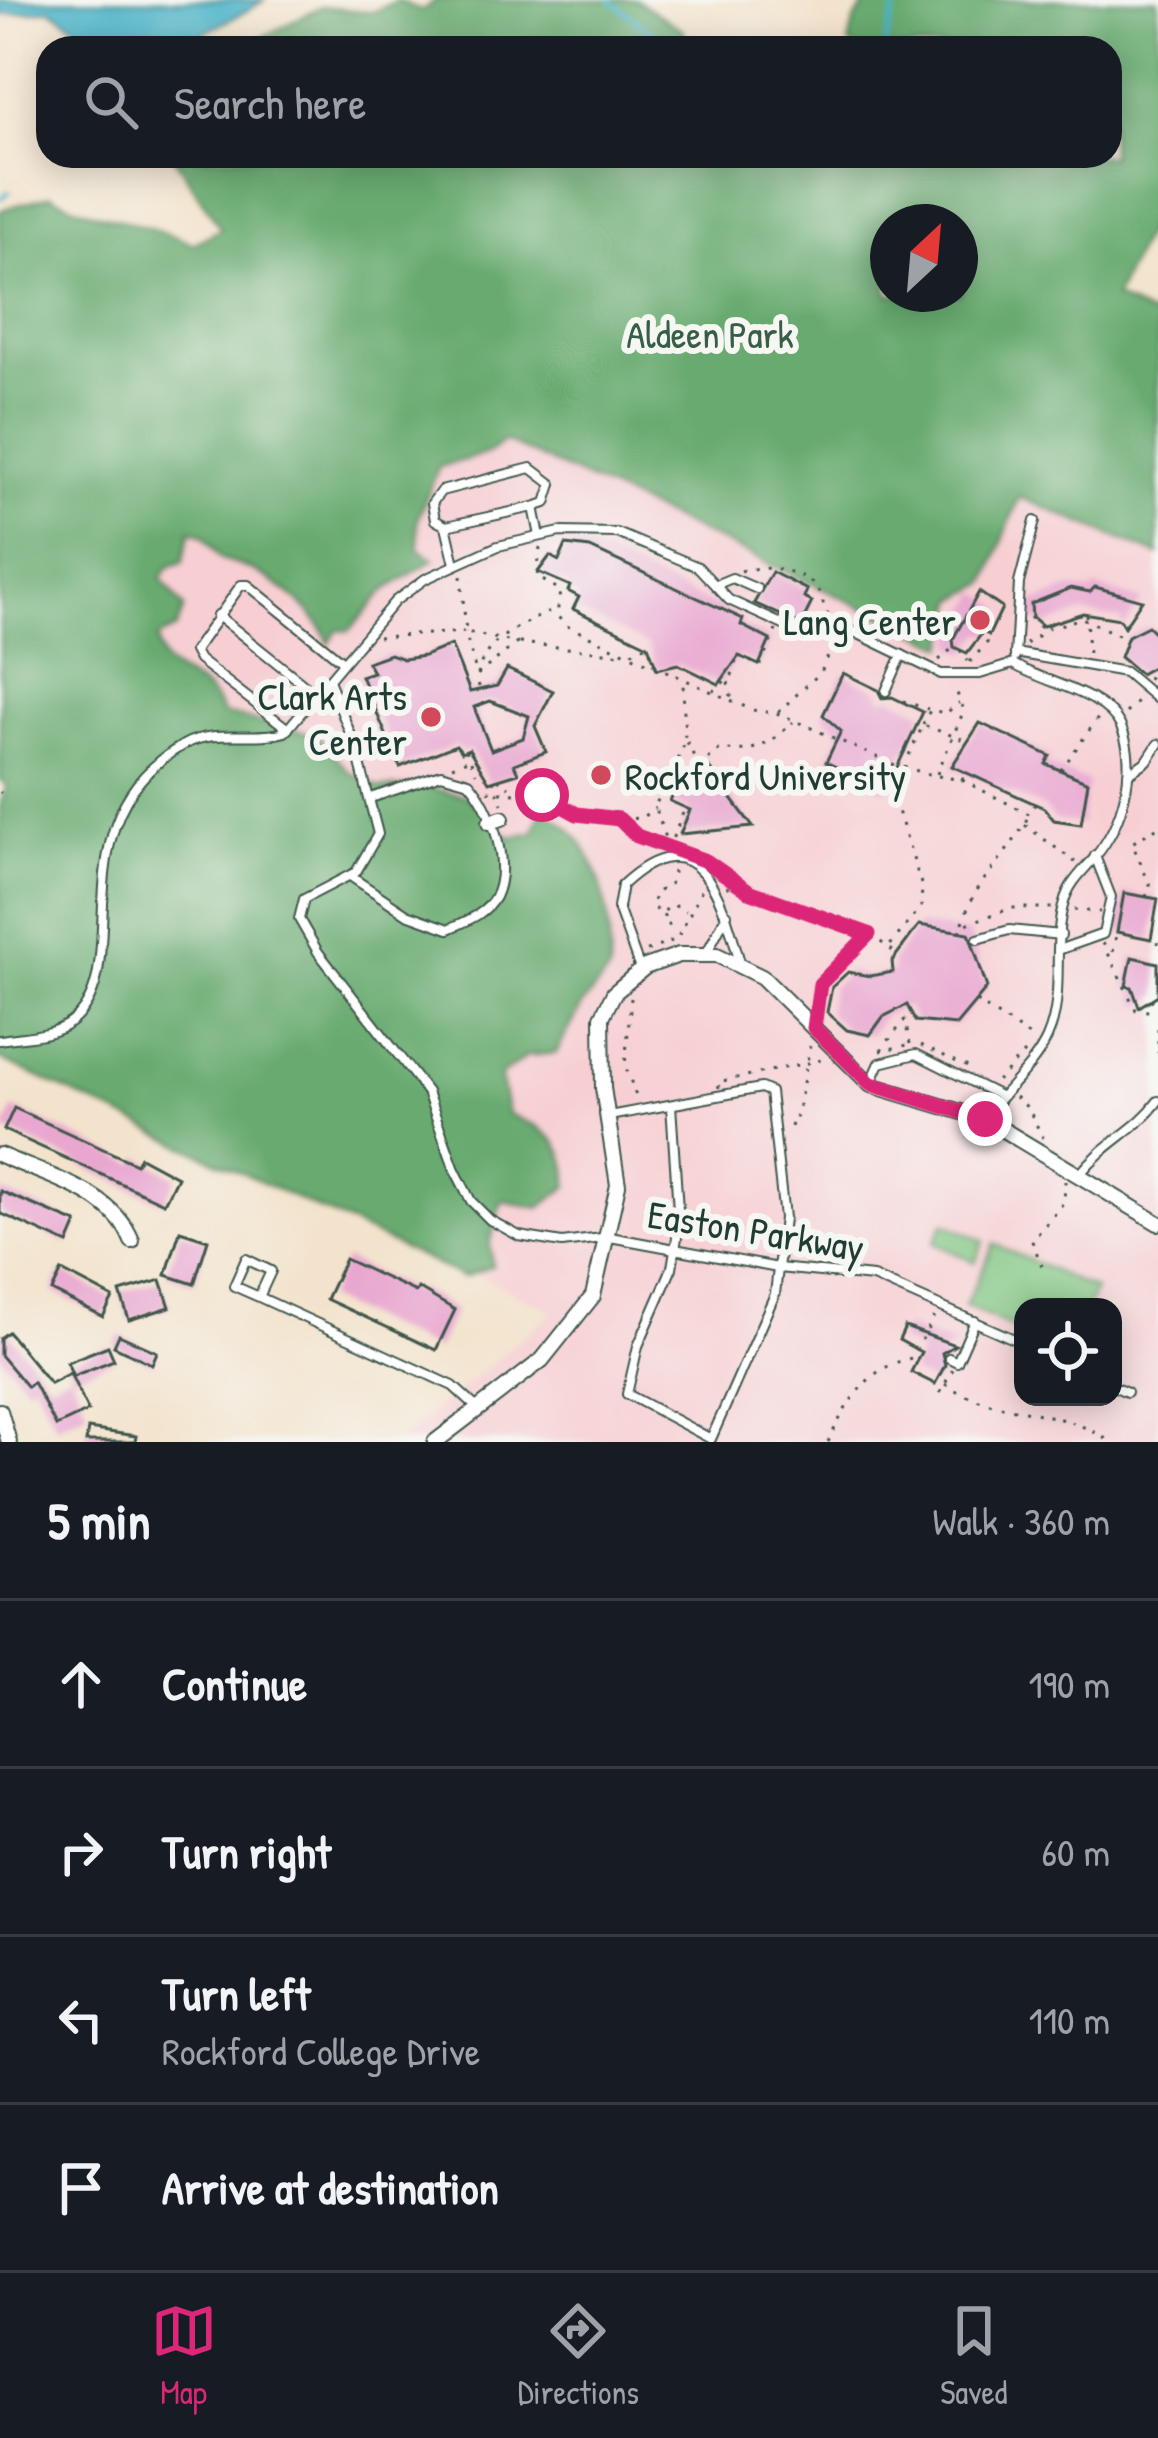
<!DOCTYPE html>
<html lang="en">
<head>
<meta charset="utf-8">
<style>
  :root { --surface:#171b24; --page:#242831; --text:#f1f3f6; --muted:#9ea1a6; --line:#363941; --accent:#db2777 }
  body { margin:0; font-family:"Patrick Hand",sans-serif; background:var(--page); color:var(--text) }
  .controls { position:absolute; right:36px; bottom:36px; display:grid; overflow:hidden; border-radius:24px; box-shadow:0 6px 30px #0003 }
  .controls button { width:108px; height:108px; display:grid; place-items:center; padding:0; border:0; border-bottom:3px solid var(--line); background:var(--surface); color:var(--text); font:60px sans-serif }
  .compass { position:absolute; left:870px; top:204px; width:108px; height:108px; border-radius:50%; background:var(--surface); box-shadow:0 6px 30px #0003; rotate:26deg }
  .stop { position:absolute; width:36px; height:36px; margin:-27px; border:9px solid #db2777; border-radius:50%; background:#fff }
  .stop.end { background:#db2777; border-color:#fff; box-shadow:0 3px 12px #0008 }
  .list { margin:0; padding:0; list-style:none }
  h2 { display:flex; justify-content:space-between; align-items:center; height:156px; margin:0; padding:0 48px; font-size:51px }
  h2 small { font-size:39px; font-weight:400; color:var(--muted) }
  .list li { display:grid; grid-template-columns:78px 1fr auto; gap:36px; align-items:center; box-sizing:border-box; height:168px; padding:0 48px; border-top:3px solid var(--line) }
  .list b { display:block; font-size:45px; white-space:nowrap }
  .list p { margin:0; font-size:39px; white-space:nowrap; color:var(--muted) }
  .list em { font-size:39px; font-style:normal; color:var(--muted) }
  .icon { flex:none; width:66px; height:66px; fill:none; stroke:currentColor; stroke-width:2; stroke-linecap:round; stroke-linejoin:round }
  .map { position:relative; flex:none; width:1158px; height:1442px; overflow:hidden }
  .search { position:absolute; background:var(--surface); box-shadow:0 6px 30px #0003; left:36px; right:36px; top:36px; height:132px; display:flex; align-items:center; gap:30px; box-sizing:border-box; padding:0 42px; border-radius:36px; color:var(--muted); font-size:45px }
  .sheet { height:828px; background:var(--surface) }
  nav { display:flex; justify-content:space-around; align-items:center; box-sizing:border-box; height:168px; border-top:3px solid var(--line); background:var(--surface); font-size:33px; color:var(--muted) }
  nav a { display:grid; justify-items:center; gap:6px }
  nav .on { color:var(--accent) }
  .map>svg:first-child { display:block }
  .built { fill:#f7cfd3; fill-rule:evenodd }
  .green { fill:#7fc581; stroke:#4f815a; stroke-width:3 }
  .forest { fill:#67aa6f; stroke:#437452; stroke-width:3; fill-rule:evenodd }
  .water { fill:#49b3c8; stroke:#34787e; stroke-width:3 }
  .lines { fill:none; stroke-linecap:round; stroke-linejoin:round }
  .stream { stroke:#49b3c8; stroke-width:4.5 }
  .building { fill:#e9a7d0; fill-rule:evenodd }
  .lane-casing { stroke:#3f564b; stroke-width:12 }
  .street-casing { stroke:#3f564b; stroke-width:18 }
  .path { stroke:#3f564b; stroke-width:3; stroke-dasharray:3 9; stroke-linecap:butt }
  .lane { stroke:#fff; stroke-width:8 }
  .street { stroke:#fff; stroke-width:14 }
  .route { stroke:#db2777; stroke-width:15 }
  .poi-dot { fill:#d1495b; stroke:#f6f6f2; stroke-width:4.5 }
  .labels { text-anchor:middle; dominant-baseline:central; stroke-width:12; stroke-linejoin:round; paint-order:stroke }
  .park-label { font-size:39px; fill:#375f47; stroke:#f6f6f2 }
  .poi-label { font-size:39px; fill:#1f3d34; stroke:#f6f6f2; text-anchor:end }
  .street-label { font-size:39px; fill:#1f3d34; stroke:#f6f6f2 }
</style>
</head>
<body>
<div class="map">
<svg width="1158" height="1442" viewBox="0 0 1158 1442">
  <rect width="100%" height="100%" fill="#f6f6f2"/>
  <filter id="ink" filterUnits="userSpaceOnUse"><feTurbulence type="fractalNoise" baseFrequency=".00833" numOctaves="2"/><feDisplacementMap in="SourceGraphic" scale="24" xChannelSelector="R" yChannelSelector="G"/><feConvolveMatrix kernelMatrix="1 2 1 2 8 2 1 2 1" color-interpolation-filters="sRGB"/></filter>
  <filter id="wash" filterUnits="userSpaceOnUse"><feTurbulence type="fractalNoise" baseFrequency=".004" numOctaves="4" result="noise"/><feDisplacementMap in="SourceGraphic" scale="48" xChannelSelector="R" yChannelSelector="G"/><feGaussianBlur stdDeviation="2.7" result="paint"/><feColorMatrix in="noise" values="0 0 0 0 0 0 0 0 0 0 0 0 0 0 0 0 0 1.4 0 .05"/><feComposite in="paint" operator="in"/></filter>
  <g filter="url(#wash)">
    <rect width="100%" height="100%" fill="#f3e3cc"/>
    <path class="built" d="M1114 299 1158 322V1442H397L554 1311 0 1048V874L270 316ZM1023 1307H1113V1397H1023Z"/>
    <g class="green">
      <path d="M944 1223 984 1241 975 1262 934 1243Z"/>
      <path d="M994 1244 1095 1290 1088 1307H1023V1333L965 1306Z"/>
    </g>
    <g class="forest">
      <path d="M398 0 421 11 437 0H636L683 30 689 48H223L251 43 321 7 373 12Z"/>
      <path d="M869 0H1158V207L1114 298 1158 319V555L1019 497 987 583 956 600 946 646 504 441 489 453 439 467 417 520 419 549 434 559 386 590 349 631 337 630 329 644C315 604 261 569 221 559L203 535 191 530 183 562 170 566 161 578 184 608 176 629 158 638C157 670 183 673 204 688 212 694 218 705 223 714L317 735 348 771 379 788 425 787 466 796 510 837 534 832 542 810C600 836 613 914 609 972L583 1004 556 1053 526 1056 500 1076 508 1114C545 1129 570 1142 568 1186L540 1208 502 1201 490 1244 492 1266 463 1277 0 1059V804L7 786 0 780V210L51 195C95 219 146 222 193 244L221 229 173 156H1110V48H855L849 44 854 21ZM888 222H960V294H888Z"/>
    </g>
    <path class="water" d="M0 0H264C240 18 201 30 186 48H110L50 9 0 15Z"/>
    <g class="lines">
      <g class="stream">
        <path d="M610 0 672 48"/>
        <path d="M884 48 898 0"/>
        <path d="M0 198 9 192"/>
      </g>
    </g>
    <g id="blocks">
      <g class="building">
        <path d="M566 545 590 548 743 619 741 625 770 640 759 665 739 656 719 684 678 664 657 669 648 645 573 609 579 597 568 591 570 586 538 572 550 556 559 561Z"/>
        <path d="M772 572 807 590 804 598 812 602 801 624 754 603Z"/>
        <path d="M1095 587 1142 600 1124 627 1120 619 1083 613 1043 626 1032 617 1031 604 1071 588 1090 592Z"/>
        <path d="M979 592 1002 608 989 635 983 632 967 653 954 647 953 639Z"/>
        <path d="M1148 626 1158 636V664L1140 674 1120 657 1128 636Z"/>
        <path d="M451 645 470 692 497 686 507 669 553 691 535 726 546 752 514 764 518 773 489 782 469 749 462 752 456 745 400 767 361 676 373 672 367 662 390 654 403 659 424 656ZM490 701 529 716 523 738 491 750 474 707Z"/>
        <path d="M843 673 878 690 882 698 892 697 923 712 886 791 826 762 841 731 823 715Z"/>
        <path d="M980 723 1050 756 1046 764 1088 782 1081 824 1054 820 1044 808 952 766Z"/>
        <path d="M709 768 753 827 680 834 690 810 670 801 680 778 700 787Z"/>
        <path d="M1124 893 1158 899 1151 939 1117 932Z"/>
        <path d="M919 925 969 933 987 988 956 1025 915 1021 907 1005 883 1017 870 1035 847 1030 827 1012 832 987 848 972 870 976 893 972 892 961Z"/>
        <path d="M1132 957 1158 963V995L1139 1007 1132 987 1126 986Z"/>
        <path d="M14 1108 136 1164 140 1157 177 1177 164 1203 4 1130Z"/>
        <path d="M0 1191 77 1223 68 1244 0 1213Z"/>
        <path d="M180 1231 208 1240 194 1284 166 1275Z"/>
        <path d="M345 1259 416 1292 418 1288 455 1310 436 1350 326 1299Z"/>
        <path d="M62 1271 113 1298 103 1317 52 1291Z"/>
        <path d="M161 1280 170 1307 129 1320 120 1292Z"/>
        <path d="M905 1327 955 1345 942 1353 945 1365 935 1384 911 1372 921 1352 899 1340Z"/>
        <path d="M8 1332 50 1383 70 1373 88 1411 56 1426 33 1382 27 1387 0 1355V1338Z"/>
        <path d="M119 1335 157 1352 152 1364 114 1346Z"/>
        <path d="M108 1346 114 1360 73 1376 67 1362Z"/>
        <path d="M88 1429 136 1436 135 1442H86Z"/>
      </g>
    </g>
  </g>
  <g filter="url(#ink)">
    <use href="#blocks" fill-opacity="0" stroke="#3f564b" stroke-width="3"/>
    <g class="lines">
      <g class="lane-casing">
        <g id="lane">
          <path d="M446 526 435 520 432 503 441 491 531 468 552 484 546 503 534 507"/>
          <path d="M455 564 446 526 534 507 540 536"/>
          <path d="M715 585 732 578 757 589"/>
          <path d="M217 615 316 694"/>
          <path d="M1015 653 1125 672 1158 700"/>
          <path d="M1015 657 1019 583 1035 521"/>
          <path d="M329 680 356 748 378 834 356 872 304 899 299 919 318 952 427 1092 455 1170 471 1201 490 1220 519 1236 562 1243 610 1237 778 1268 873 1277 1023 1343"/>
          <path d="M886 691 902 655"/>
          <path d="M288 729 199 660 194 651 241 585H248L343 662"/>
          <path d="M1128 774 1147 761 1158 744"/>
          <path d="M350 876 407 914 449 929C466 921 486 914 495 897 511 864 492 808 469 782L441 774 371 798"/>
          <path d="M978 939 1009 930 1061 935"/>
          <path d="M1061 949 1103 934 1111 897 1095 856"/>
          <path d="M706 954 727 914"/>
          <path d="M640 969 618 908 622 885C701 811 724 905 741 966"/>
          <path d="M0 1040C23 1036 52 1037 71 1022 139 969 52 819 185 744 216 728 253 741 285 732L395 601 425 579 498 546 560 532 617 533 698 567 729 600 803 634 844 627 941 674H980L1013 664C1044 683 1106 693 1121 727 1139 767 1122 825 1095 857 1083 871 1069 883 1064 902 1051 946 1066 995 1047 1038 1033 1069 1004 1089 986 1118"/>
          <path d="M871 1083 880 1063 916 1054 1000 1096"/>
          <path d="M609 1116 761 1088 770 1092 784 1218 775 1294 711 1439 627 1394 638 1346 672 1268 679 1225 671 1105"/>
          <path d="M1080 1174C1104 1143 1137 1130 1158 1101"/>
          <path d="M259 1297 271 1271 246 1259 234 1286 259 1297 453 1386 477 1408"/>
          <path d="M949 1358 957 1362 975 1321"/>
          <path d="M1113 1386 1127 1392"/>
        </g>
      </g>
      <g class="street-casing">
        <g id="street">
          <path d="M490 822 502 818"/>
          <path d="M0 1155C46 1176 113 1191 132 1241"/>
          <path d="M0 1411 9 1442"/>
          <path d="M435 1442 542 1360 593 1296 618 1185 603 1088 602 1017 614 993 645 967 679 955H717L762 977 871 1085 985 1119 1158 1223"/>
        </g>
      </g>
      <g class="path">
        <path d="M540 548 537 577 560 590 557 616 567 626 752 710 780 714 892 764 884 784 893 795 922 887 921 907 888 948"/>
        <path d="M741 571C764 565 803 568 818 590 825 601 821 608 831 618"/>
        <path d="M461 576 466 632 517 643 477 675 465 632"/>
        <path d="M1086 614 1088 656"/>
        <path d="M1030 617 1044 631 1049 627"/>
        <path d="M1050 622 1056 626 1082 618 1127 639"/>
        <path d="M378 637 464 632"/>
        <path d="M519 643 623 654"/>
        <path d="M1026 644 1044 631"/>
        <path d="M960 650 968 661"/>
        <path d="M632 652 648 645 654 665"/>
        <path d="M739 656 760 666 776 630"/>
        <path d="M939 660 954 647"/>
        <path d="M970 662 993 636"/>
        <path d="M1148 679 1153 667"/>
        <path d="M728 682 732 700"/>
        <path d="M479 687C471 644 523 624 554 610"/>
        <path d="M713 691 732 675 736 661"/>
        <path d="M903 701 928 709"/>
        <path d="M778 712 821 672 837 637"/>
        <path d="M1126 713 1140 699"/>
        <path d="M923 725 930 710 946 713 959 703"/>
        <path d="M687 742 699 767 696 786"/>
        <path d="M466 750 476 773"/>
        <path d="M909 755 923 725 970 742"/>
        <path d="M892 764 936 776 964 710 954 686"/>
        <path d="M452 766 470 759"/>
        <path d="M699 767 720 749C754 754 768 746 793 722"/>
        <path d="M1061 770 1098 718"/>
        <path d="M938 776 962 780 964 772"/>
        <path d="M498 779 509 787"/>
        <path d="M493 780 502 804"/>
        <path d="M962 780 1029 814 1035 804"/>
        <path d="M488 791 542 795 577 814 619 819 637 836 666 850"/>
        <path d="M0 792 1 793"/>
        <path d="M621 819 641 818 655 808"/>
        <path d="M1025 825 1075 862"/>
        <path d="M668 848 655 806 685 743 683 683"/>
        <path d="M668 849 685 808"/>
        <path d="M704 860 725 877 730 895"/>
        <path d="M673 871 672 882 655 894 652 907 661 913 673 905 686 911"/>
        <path d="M725 877 777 902 869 934 820 984 816 1013"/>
        <path d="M1146 897 1150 885 1132 843 1158 827"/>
        <path d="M1074 910 1100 912"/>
        <path d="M664 915V923L676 928"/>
        <path d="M963 923C974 878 1012 855 1029 814"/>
        <path d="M960 932 963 925 1012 908H1052"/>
        <path d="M871 935 897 954"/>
        <path d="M1158 941V946"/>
        <path d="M1103 943 1136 1010 1158 1012"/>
        <path d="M647 951 677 939 702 889"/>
        <path d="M1113 952 1116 935"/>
        <path d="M631 998 625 1065 637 1099"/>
        <path d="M1151 999 1157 1009"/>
        <path d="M976 1001 1035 1040"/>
        <path d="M1158 1028V1053"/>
        <path d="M921 1045 972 1069"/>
        <path d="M881 1050 905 1020 910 1044"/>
        <path d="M880 1051 912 1044"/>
        <path d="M997 1081 1025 1052"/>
        <path d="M719 1088 718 1082 826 1059"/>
        <path d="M1015 1097 1028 1108 1043 1138"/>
        <path d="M790 1125 794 1126 797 1115 810 1046"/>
        <path d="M1042 1266 1032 1241 1064 1202 1065 1181"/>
        <path d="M945 1384C999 1418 1060 1405 1110 1442"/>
        <path d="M940 1393 953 1369"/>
        <path d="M828 1442C847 1403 866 1367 912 1358L934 1317"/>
      </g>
      <use href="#lane" class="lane"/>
      <use href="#street" class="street"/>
    </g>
  </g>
  <g class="lines" filter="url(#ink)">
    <path class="route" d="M542 795 577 814 619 819 637 836 706 861 749 891 869 934 820 984 814 1028 871 1084 985 1119"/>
  </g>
  <g class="poi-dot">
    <circle cx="980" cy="620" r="12"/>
    <circle cx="431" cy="717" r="12"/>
    <circle cx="601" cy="775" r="12"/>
  </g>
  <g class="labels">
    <g class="park-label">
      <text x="710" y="333">Aldeen Park</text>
    </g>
    <g class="poi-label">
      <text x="956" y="620">Lang Center</text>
      <text x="407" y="695">Clark Arts<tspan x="407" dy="45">Center</tspan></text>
      <text x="625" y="775" text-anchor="start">Rockford University</text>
    </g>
    <g class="street-label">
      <text transform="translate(756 1230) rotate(9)">Easton Parkway</text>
    </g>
  </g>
</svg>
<div class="controls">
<button><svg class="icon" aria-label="locate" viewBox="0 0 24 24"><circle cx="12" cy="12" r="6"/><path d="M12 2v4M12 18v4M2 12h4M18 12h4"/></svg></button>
</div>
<svg class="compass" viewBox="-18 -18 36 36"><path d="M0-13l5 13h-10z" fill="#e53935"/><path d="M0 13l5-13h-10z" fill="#9ea1a6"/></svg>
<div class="stop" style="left:542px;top:795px"></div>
<div class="stop end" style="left:985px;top:1119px"></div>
<div class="search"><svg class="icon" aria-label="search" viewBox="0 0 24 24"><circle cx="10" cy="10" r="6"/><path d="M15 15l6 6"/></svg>Search here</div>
</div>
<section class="sheet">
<h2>5 min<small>Walk · 360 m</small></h2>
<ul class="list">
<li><svg class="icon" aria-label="ahead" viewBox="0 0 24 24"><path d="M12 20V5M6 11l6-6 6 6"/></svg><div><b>Continue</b></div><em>190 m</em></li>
<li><svg class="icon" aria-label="right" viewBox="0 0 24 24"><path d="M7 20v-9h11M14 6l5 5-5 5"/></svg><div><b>Turn right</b></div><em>60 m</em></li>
<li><svg class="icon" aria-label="left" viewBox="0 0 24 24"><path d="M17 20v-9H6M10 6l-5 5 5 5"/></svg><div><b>Turn left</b><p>Rockford College Drive</p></div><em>110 m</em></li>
<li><svg class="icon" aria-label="arrive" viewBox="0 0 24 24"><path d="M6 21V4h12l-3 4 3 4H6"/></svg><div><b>Arrive at destination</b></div></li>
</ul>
</section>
<nav>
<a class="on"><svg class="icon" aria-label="map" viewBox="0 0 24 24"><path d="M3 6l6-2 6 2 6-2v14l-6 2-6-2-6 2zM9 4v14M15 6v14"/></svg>Map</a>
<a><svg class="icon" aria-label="directions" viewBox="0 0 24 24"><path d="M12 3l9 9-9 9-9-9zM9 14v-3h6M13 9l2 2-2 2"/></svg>Directions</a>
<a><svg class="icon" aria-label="saved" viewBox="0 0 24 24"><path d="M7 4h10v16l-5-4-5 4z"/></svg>Saved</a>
</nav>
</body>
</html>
